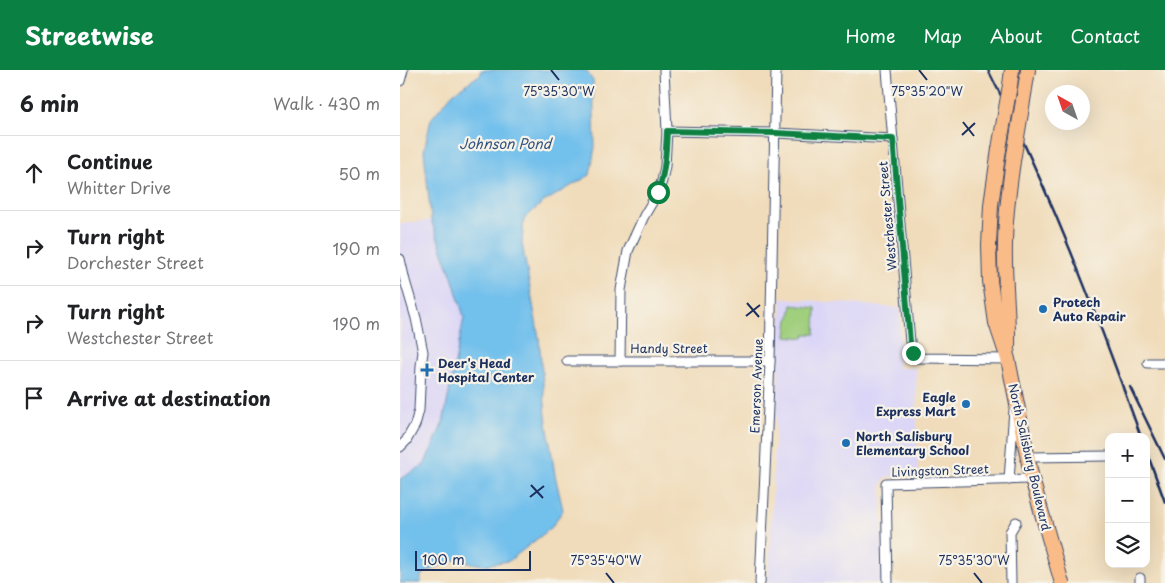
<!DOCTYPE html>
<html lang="en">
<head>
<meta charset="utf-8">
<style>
  :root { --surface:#fff; --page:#f6f6f6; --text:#202124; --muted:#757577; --line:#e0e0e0; --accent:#0b8043 }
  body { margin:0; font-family:"Playpen Sans",sans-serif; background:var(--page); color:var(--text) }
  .controls { position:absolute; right:15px; bottom:15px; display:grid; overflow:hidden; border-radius:10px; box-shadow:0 5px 20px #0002 }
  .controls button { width:45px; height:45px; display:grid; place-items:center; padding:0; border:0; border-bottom:1px solid var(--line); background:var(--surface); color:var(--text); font:25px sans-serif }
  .compass { position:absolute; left:645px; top:15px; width:45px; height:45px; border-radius:50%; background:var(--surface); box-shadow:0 5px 20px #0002; rotate:320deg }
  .scale { position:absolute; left:15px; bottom:12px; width:116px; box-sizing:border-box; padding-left:5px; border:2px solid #1b2f5e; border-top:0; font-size:14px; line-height:18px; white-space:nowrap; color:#1b2f5e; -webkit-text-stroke:4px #f7f3e8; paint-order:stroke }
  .stop { position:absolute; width:15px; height:15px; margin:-11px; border:4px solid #0b8043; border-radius:50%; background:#fff }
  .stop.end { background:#0b8043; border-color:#fff; box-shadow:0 1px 5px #0008 }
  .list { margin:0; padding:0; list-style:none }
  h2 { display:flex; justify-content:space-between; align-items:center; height:65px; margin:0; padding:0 20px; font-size:21px }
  h2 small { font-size:16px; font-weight:400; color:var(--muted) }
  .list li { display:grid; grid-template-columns:32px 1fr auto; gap:15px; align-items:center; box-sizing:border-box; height:75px; padding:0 20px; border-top:1px solid var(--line) }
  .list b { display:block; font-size:19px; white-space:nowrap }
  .list p { margin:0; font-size:16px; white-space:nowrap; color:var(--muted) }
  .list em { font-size:16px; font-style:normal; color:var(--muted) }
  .icon { flex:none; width:28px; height:28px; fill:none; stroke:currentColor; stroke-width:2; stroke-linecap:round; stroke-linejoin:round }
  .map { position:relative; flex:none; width:765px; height:513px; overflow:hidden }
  header { display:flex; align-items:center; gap:30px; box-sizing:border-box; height:70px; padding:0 25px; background:var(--accent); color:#fff }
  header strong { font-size:24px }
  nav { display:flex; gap:28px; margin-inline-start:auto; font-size:18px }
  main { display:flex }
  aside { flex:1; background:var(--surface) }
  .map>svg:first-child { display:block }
  .built { fill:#dbd6f7 }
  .green { fill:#a0cf7e; stroke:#5e7f6e }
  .water { fill:#72c0ec; stroke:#4678a5 }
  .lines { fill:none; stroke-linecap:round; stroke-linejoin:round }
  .minor-casing { stroke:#3b496c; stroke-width:11 }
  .primary-casing { stroke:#3b496c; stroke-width:16 }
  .minor { stroke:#fff; stroke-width:9 }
  .primary { stroke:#f9bc89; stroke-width:14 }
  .rail { stroke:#1b2f5e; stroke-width:2.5 }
  .primary-bridge-casing { stroke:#3b496c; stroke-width:16; stroke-linecap:butt }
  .primary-bridge { stroke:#f9bc89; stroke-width:14 }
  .route { stroke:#0b8043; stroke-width:6 }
  .ticks { fill:none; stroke:#1b2f5e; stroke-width:2 }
  .poi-dot { fill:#1f6fb2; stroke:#f7f3e8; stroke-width:2 }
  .labels { text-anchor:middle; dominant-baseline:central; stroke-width:4.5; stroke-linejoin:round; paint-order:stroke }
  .street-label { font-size:12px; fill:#1b2f5e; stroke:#f7f3e8 }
  .poi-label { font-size:12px; font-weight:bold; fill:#1b2f5e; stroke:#f7f3e8; text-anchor:start }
  .water-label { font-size:14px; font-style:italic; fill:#315382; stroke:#f7f3e8 }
  .ticks-label { font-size:12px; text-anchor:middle; fill:#1b2f5e; stroke:#f7f3e8; stroke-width:4.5; stroke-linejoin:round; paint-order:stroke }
</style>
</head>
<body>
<header>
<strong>Streetwise</strong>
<nav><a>Home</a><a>Map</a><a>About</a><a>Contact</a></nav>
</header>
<main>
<aside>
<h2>6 min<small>Walk · 430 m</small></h2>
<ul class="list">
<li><svg class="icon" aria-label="ahead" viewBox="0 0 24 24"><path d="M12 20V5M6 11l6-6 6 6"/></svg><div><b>Continue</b><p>Whitter Drive</p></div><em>50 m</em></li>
<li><svg class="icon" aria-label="right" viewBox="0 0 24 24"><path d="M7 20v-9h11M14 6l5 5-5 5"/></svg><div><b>Turn right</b><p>Dorchester Street</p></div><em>190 m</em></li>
<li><svg class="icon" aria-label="right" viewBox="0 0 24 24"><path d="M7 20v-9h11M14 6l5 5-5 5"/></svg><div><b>Turn right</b><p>Westchester Street</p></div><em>190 m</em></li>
<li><svg class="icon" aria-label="arrive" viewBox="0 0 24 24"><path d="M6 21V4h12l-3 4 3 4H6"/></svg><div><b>Arrive at destination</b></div></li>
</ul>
</aside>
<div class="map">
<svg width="765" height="513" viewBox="0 0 765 513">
  <rect width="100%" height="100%" fill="#f7f3e8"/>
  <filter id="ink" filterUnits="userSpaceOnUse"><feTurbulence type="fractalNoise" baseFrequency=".02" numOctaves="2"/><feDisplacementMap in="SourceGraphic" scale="10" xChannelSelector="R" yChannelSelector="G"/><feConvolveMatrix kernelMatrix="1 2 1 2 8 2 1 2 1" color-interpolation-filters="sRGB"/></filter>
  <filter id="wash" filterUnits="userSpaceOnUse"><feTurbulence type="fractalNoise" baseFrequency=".0096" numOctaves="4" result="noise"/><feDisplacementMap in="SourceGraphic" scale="20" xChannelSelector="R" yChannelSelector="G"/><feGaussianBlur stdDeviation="1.12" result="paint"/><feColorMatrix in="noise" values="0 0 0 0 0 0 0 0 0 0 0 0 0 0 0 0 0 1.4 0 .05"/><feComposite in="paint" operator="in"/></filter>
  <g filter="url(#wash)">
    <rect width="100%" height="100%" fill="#f0dcba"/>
    <g class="built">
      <path d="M31 150 52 207 64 247 43 353 24 395 0 409V154Z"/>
      <path d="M382 228 500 238V279L498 298H516L518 406 489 407 486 408 482 414V513H368Z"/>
    </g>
    <path class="green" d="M392 235 416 238 415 264H405L404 268 386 266 388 249 390 247Z"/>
    <path class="water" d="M81 0H186L193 11 195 77 190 105 142 133 124 149 122 173 139 268 146 346 155 405 163 440 151 458 109 491 84 495 51 490 21 505V513H0V409L24 395 43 353 64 247 52 207 31 150 24 81 31 49 53 23 81 4Z"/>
  </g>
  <g filter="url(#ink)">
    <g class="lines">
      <g class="minor-casing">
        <g id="minor">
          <path d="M487 0 510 272 513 283 518 288 608 289"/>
          <path d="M0 11 3 0"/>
          <path d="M267 61 376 63 493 69"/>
          <path d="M0 189 5 211 16 248 23 282 21 296 19 340 15 355 6 371 0 377"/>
          <path d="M167 291H370"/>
          <path d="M220 291 221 220 228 181 244 146 258 122 262 111 265 96 267 61 264 0"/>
          <path d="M748 293H765"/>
          <path d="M628 387 709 386"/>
          <path d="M609 410 614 339"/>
          <path d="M360 513 370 291 376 0"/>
          <path d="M488 513 486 413 632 409"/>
          <path d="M611 513 610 462 616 452"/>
          <path d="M740 513V508"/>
        </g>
      </g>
      <g class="primary-casing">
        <g id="primary">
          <path d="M610 15 612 0"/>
          <path d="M623 31 628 0"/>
          <path d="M599 79 591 135 589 175 590 211 596 253 608 289 632 409 662 513"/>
          <path d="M608 278C609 244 604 210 605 175 605 147 609 119 613 91"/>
        </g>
      </g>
      <use href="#minor" class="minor"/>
      <use href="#primary" class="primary"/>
      <g class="rail">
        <path d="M588 0C649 118 696 242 741 367"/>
        <path d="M730 317 765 389"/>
        <path d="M746 380 765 432"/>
      </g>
      <g class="primary-bridge-casing">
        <g id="primary-bridge">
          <path d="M599 79 610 15"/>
          <path d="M613 91 623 31"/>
        </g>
      </g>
      <use href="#primary-bridge" class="primary-bridge"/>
    </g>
  </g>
  <g class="lines" filter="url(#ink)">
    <path class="route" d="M258 122C265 102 266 82 267 61L376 63 493 69 510 272 513 283"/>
  </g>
  <path class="ticks" d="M151 0 159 10M519 0 527 10M563 52 574 66M562 65 575 53M347 233 359 247M346 246 360 235M131 415 143 428M130 427 144 416M206 503 214 513M574 503 582 513"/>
  <g class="poi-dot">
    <circle cx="643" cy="239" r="5"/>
    <path d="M24.5 292.5h5v5h5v5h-5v5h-5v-5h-5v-5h5z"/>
    <circle cx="566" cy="334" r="5"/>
    <circle cx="446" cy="373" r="5"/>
  </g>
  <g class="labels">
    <g class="street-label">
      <text transform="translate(487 146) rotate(-95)">Westchester Street</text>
      <text x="269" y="278">Handy Street</text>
      <text transform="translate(356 316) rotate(-88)">Emerson Avenue</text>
      <text transform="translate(630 387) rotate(77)">North Salisbury Boulevard</text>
      <text transform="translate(540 400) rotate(-2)">Livingston Street</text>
    </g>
    <g class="poi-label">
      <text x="653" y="232">Protech<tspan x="653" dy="14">Auto Repair</tspan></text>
      <text x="38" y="293">Deer's Head<tspan x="38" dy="14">Hospital Center</tspan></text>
      <text x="556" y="327" text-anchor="end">Eagle<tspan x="556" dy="14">Express Mart</tspan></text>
      <text x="456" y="366">North Salisbury<tspan x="456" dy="14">Elementary School</tspan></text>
    </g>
    <g class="water-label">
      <text x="105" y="73">Johnson Pond</text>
    </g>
  </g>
  <g class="ticks-label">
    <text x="159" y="26">75°35'30"W</text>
    <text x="527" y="26">75°35'20"W</text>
    <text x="206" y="495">75°35'40"W</text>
    <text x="574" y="495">75°35'30"W</text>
  </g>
</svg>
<div class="controls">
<button>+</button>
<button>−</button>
<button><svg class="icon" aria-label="layers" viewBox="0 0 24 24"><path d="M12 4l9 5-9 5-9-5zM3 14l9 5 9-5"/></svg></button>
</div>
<svg class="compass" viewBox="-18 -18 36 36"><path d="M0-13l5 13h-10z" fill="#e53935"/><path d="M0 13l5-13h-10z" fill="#757577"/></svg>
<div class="scale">100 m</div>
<div class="stop" style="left:258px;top:122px"></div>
<div class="stop end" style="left:513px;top:283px"></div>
</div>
</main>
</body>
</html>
